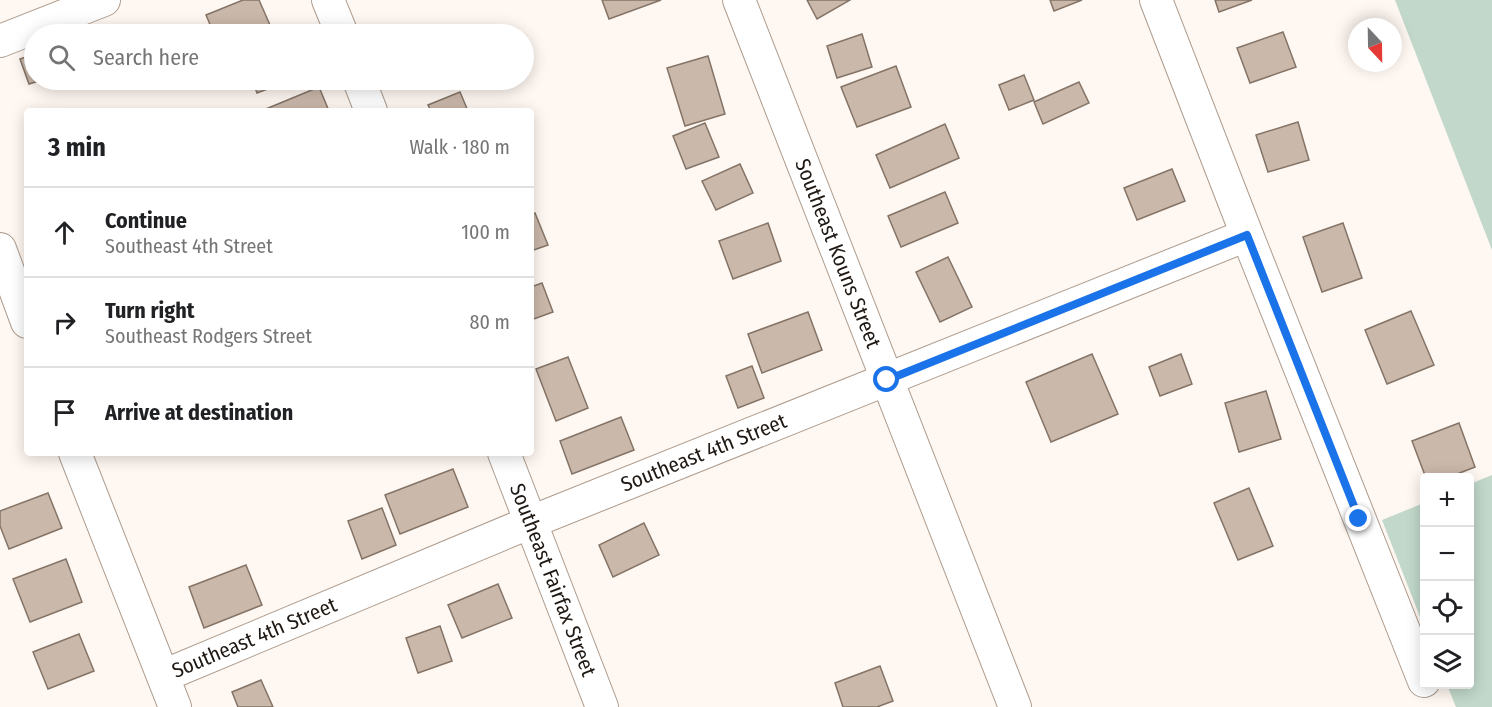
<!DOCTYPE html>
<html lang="en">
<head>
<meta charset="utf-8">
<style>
  :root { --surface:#fff; --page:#f2f2f2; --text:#202124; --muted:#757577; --line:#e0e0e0 }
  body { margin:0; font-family:"Fira Sans Condensed",sans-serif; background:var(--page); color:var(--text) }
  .controls { position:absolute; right:18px; bottom:18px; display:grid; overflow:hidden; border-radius:6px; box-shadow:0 3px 15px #0003 }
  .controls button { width:54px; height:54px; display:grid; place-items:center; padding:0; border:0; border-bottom:2px solid var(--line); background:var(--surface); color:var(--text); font:30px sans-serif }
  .compass { position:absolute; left:1348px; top:18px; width:54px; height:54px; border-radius:50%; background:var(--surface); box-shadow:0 3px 15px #0003; rotate:158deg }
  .stop { position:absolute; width:18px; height:18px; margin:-14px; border:4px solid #1a73e8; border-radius:50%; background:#fff }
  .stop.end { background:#1a73e8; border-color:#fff; box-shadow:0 2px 6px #0008 }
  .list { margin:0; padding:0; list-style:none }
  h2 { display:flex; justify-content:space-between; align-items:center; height:78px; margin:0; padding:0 24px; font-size:26px }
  h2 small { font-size:20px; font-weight:400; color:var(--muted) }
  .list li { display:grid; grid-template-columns:39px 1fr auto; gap:18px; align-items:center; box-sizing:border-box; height:90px; padding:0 24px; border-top:2px solid var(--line) }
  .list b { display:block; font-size:22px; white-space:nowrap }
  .list p { margin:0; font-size:20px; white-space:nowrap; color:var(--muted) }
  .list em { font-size:20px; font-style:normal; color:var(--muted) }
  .icon { flex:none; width:33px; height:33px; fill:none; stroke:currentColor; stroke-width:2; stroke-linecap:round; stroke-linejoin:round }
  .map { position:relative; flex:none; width:1492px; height:707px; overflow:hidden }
  .search { position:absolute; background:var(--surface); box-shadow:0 3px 15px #0003; left:24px; top:24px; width:510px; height:66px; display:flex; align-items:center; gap:15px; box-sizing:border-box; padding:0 21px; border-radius:33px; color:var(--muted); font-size:22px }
  .panel { position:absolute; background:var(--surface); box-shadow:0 3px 15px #0003; left:24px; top:108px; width:510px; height:348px; border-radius:6px }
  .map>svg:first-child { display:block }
  .green { fill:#c1d8ca }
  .building { fill:#cab8aa; stroke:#847467; stroke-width:1.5 }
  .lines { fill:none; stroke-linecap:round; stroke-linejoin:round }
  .street-casing { stroke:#ad9c8e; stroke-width:34 }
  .street { stroke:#fff; stroke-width:32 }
  .route { stroke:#1a73e8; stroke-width:8 }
  .labels { text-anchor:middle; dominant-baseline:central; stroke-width:5; stroke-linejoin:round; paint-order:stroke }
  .street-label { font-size:21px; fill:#1f1813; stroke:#fff }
</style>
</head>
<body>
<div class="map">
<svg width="1492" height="707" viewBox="0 0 1492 707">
  <rect width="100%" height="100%" fill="#fff7f1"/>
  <g class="green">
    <path d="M1395 0H1492V250Z"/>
    <path d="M1492 475V707H1456L1447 685 1470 684V484Z"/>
    <path d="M1424 503V627L1382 520Z"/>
  </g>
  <g class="building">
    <path d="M243 0H259L270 25 247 34H214L206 15Z"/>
    <path d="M602 0H661L609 19Z"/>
    <path d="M807 0H850L817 19Z"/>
    <path d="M1050 0H1082L1054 11Z"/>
    <path d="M1215 0H1252L1219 12Z"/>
    <path d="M1283 32 1296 67 1250 83 1237 48Z"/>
    <path d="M862 34 872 67 837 78 827 46Z"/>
    <path d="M34 54V80H42L29 84 20 59Z"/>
    <path d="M708 56 725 114 685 126 667 68Z"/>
    <path d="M896 66 911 107 857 127 841 87Z"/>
    <path d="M1024 75 1034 100 1009 110 999 85Z"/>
    <path d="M252 80H291L257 93Z"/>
    <path d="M427 80H455L431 89Z"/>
    <path d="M1079 82 1089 103 1043 124 1034 102Z"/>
    <path d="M319 87 329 111H261Z"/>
    <path d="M460 92 468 111H431L428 105Z"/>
    <path d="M1298 122 1309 160 1268 172 1256 135Z"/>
    <path d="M705 123 719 157 686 169 673 136Z"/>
    <path d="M945 124 959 158 890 188 876 155Z"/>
    <path d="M740 164 753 193 716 210 702 181Z"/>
    <path d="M1172 169 1185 201 1137 220 1124 188Z"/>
    <path d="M945 192 958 223 901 247 888 216Z"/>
    <path d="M535 213 548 245 531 251V215Z"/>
    <path d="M768 223 781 261 733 279 719 241Z"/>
    <path d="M1343 223 1362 278 1322 292 1303 237Z"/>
    <path d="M948 257 972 307 940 322 916 272Z"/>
    <path d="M542 283 553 312 531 320V287Z"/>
    <path d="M1411 311 1434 365 1387 384 1365 330Z"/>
    <path d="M808 312 822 350 762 373 748 334Z"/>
    <path d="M1092 354 1118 414 1051 442 1026 382Z"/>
    <path d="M1181 354 1192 384 1160 396 1149 367Z"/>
    <path d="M568 357 588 408 556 421 536 369Z"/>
    <path d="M752 366 764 398 738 408 726 376Z"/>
    <path d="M1266 391 1281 439 1239 452 1225 403Z"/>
    <path d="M621 417 634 450 572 474 560 441Z"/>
    <path d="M1459 423 1475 467 1447 478H1426L1412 441Z"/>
    <path d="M453 469 468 507 400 534 385 495Z"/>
    <path d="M1249 488 1273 546 1238 560 1214 503Z"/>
    <path d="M48 493 62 528 9 549 0 526V511Z"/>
    <path d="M382 508 396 545 362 559 348 521Z"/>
    <path d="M644 523 659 555 613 577 599 545Z"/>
    <path d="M66 559 82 602 30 622 13 579Z"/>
    <path d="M246 565 262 605 204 628 189 587Z"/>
    <path d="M498 584 512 618 462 638 448 605Z"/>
    <path d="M440 626 452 661 418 673 406 638Z"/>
    <path d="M79 634 94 671 48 689 33 652Z"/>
    <path d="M880 666 893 701 877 707H843L835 683Z"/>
    <path d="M261 680 273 707H238L232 692Z"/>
  </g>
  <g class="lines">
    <g class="street-casing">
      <g id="street">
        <path d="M328 0 342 34"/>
        <path id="s1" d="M739 0 1015 707"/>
        <path d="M1156 0 1247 235 1424 681"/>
        <path d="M0 41 104 0"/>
        <path d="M359 80 371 111"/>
        <path d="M0 249 27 322"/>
        <path d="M75 453 175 707"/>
        <path id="s2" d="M504 453 602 707"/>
        <path id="s3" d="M163 676 531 522 1247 235"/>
      </g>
    </g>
    <use href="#street" class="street"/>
  </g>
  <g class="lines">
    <path class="route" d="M887 380 1247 235 1359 519"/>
  </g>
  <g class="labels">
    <g class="street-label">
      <text stroke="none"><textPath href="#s1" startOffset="272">Southeast Kouns Street</textPath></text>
      <text stroke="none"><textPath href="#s3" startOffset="585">Southeast 4th Street</textPath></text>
      <text stroke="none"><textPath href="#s2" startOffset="136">Southeast Fairfax Street</textPath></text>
      <text stroke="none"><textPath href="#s3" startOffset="99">Southeast 4th Street</textPath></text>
    </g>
  </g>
</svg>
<div class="controls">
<button>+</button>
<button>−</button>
<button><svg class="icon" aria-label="locate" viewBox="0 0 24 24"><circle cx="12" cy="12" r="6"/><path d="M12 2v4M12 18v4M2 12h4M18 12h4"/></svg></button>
<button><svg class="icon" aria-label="layers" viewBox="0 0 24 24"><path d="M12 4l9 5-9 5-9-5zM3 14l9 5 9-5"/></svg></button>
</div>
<svg class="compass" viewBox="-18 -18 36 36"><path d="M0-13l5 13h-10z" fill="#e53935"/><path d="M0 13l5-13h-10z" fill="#757577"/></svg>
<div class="stop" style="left:887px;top:380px"></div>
<div class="stop end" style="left:1359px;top:519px"></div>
<div class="search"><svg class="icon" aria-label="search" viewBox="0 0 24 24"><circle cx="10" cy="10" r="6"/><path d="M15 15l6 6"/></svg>Search here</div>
<section class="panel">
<h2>3 min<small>Walk · 180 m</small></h2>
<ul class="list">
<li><svg class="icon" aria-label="ahead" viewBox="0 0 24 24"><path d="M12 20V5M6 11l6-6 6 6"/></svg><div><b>Continue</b><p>Southeast 4th Street</p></div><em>100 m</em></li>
<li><svg class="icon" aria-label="right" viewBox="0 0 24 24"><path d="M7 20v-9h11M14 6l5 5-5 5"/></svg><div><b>Turn right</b><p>Southeast Rodgers Street</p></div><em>80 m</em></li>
<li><svg class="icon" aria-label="arrive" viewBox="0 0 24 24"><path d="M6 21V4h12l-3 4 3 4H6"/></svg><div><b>Arrive at destination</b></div></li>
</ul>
</section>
</div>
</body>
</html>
